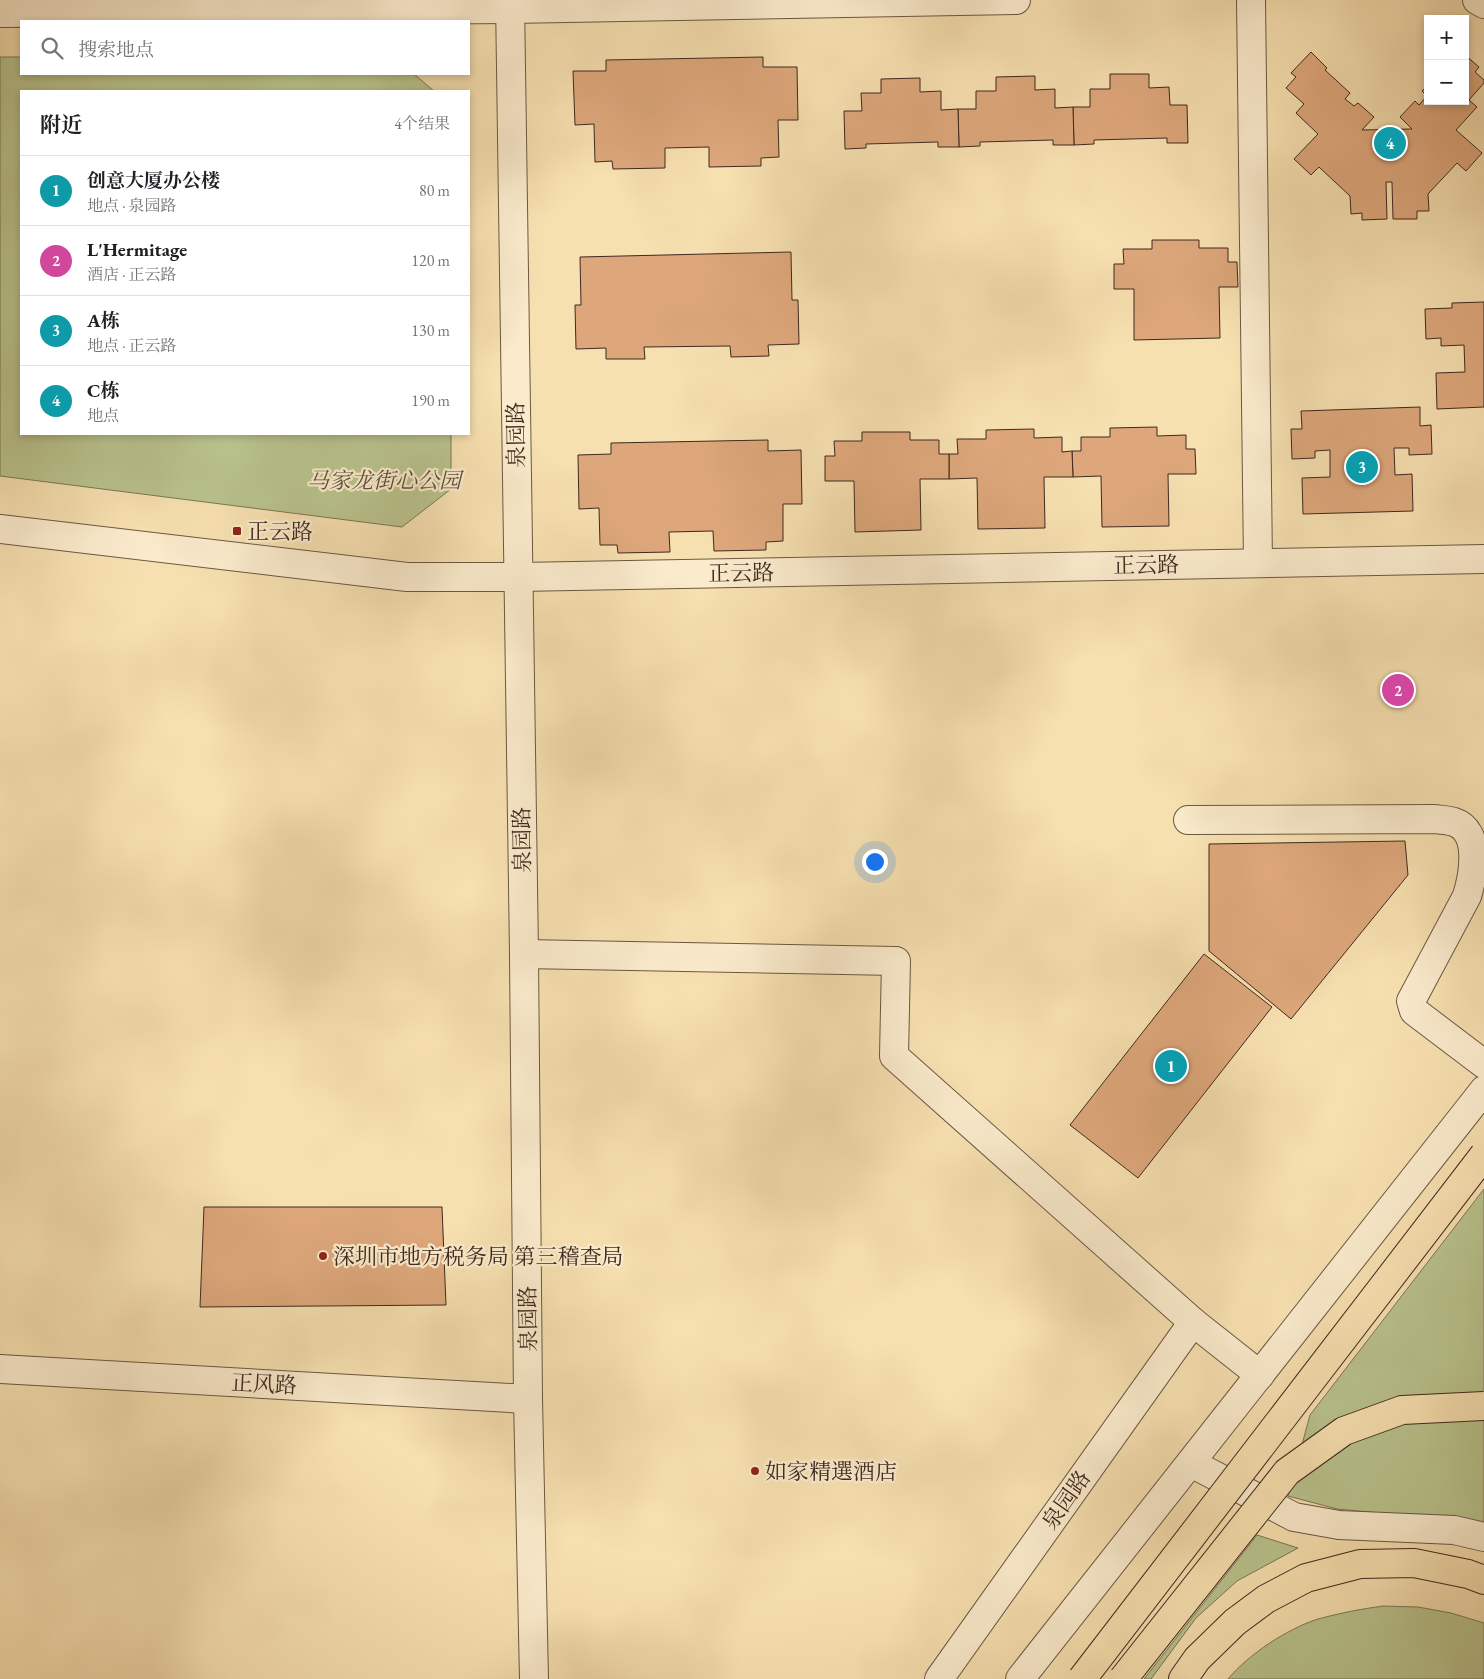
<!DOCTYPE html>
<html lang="zh">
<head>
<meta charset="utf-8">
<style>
  :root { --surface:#fff; --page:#f2f2f2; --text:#202124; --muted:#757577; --line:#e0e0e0; --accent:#8f2418 }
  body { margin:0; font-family:"EB Garamond","Noto Serif SC",serif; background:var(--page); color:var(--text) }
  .controls { position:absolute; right:15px; top:15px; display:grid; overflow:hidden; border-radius:0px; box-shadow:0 2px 8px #0003 }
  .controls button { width:45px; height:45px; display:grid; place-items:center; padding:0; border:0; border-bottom:1px solid var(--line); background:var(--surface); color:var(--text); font:25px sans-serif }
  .you { position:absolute; left:874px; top:861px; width:18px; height:18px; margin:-12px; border:4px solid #fff; border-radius:50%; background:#1a73e8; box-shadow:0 0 0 8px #1a73e833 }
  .badge { display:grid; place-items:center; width:32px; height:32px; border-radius:50%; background:var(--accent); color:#fff; font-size:16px; font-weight:700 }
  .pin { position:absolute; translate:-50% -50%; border:2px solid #fff; box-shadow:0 1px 5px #0006 }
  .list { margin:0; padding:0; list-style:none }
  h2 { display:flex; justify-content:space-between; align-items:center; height:65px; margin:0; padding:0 20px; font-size:21px }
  h2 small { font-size:16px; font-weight:400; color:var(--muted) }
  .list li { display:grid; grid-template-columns:32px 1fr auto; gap:15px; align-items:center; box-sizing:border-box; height:70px; padding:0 20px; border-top:1px solid var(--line) }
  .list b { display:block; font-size:19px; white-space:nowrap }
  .list p { margin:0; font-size:16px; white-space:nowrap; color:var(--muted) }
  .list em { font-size:16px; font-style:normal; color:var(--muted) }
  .icon { flex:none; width:28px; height:28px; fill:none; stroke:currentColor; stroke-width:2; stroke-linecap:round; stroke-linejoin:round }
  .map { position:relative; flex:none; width:1484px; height:1679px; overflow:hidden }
  .search { position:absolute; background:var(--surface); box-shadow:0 2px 8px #0003; left:20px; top:20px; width:450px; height:55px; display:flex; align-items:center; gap:12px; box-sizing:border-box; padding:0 18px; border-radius:0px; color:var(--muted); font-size:19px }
  .panel { position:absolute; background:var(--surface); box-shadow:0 2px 8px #0003; left:20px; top:90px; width:450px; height:345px; border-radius:0px }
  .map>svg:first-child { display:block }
  .green { fill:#b9c38d; stroke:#7c7656 }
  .building { fill:#dda77b; stroke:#3e2920 }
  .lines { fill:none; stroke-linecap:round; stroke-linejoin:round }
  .minor-casing { stroke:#6c5744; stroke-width:30 }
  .major-casing { stroke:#3e2920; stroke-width:30 }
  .minor { stroke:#faebcc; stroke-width:28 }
  .major { stroke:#f7e0b0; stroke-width:28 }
  .major-bridge-casing { stroke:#3e2920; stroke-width:30; stroke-linecap:butt }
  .major-bridge { stroke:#f7e0b0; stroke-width:28 }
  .poi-dot { fill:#8f2418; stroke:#faebcc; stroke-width:2 }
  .labels { text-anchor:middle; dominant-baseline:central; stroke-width:4.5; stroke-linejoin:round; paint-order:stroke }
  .street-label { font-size:22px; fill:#3e2920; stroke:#faebcc }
  .park-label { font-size:22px; font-style:italic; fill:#5d503b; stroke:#faebcc }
  .poi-label { font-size:22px; fill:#3e2920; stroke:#faebcc; text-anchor:start }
</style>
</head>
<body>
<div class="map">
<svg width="1484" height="1679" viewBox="0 0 1484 1679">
  <rect width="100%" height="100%" fill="#f7e0b0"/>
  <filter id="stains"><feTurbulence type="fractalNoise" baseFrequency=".004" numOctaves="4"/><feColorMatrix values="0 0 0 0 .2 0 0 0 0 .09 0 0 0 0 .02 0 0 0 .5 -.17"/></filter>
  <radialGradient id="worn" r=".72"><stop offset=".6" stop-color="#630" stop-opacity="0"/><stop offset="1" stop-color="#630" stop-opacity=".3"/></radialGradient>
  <g class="green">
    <path d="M0 57H21V74H414L434 91H21V434H451V489L402 527 0 476Z"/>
    <path d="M1484 1189V1523L1337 1509 1288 1496 1310 1415Z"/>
    <path d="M1257 1535 1298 1548 1237 1581 1196 1618 1151 1679H1144Z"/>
    <path d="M1383 1606 1418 1607 1451 1613 1484 1623V1679H1228C1249 1654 1287 1629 1318 1619 1340 1613 1361 1609 1383 1606Z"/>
  </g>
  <g class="building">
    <path d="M1311 52 1327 68 1325 70 1350 93 1345 99 1354 106 1358 103 1374 117 1362 130 1412 129 1400 117 1415 101 1419 105 1427 96 1422 91 1428 85V101H1465V55L1479 67 1475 72 1484 80V83L1469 100 1477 107 1456 130 1482 153 1466 171 1457 163 1428 194 1429 211H1417V219H1393L1392 182H1386L1387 219 1362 220V213L1351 214 1350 196 1319 167 1311 175 1294 159 1318 134 1296 113 1304 104 1286 88 1296 77 1291 73Z"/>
    <path d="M763 57V67H797L798 120H778L779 157 761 158V166L709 167V147L665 148V168L613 169 612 161 595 162 594 124 575 125 573 71H606V60Z"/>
    <path d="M1110 74H1149V88L1169 87 1170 105H1187L1188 143H1167V138L1094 140V144L1074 145 1073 107H1090V89H1110Z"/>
    <path d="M1035 76V90L1055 89V108L1073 107 1074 145H1053V140L980 142V146L959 147 958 109H976V91H996V77Z"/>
    <path d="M920 78V92L941 91V110L958 109 959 147H938V142L866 144V148L845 149 844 111H862L861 93H881V79Z"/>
    <path d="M1152 240H1199V248H1228V262H1237L1238 287H1219L1220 338 1134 340V289H1114V264H1124L1123 249H1152Z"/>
    <path d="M791 252 792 300H798L799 344 768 345 769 356 731 357 730 346 644 347 645 359H606V348L576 349 575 305H581L580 257Z"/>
    <path d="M1484 302V407L1437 409 1436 373 1465 372 1464 345 1441 346V338L1426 339 1425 309 1452 308V303Z"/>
    <path d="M1420 407V426L1431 425 1432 454 1409 455V448H1394L1395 475 1412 474 1413 511 1303 514 1302 478 1330 477V450L1315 451V458L1292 459 1291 429H1302L1301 411Z"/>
    <path d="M1157 427V436L1186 435V449H1195L1196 474H1168L1169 526 1102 527 1101 476 1073 477 1072 451H1081V437H1110V428Z"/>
    <path d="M1034 429V438L1062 437V452L1072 451 1073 477H1044L1045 528 978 529 977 478 949 479V454H958L957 439H986V430Z"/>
    <path d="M862 432H910V440H939V454H949V479H920L921 530 855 532 854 481H825V456H835L834 441H862Z"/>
    <path d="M768 440V451L801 450 802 504H783V541L766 542V550L714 551 713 531 669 532 670 552 618 553 617 545H600L599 508 579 509 578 455 611 454V443Z"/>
    <path d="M1405 841 1408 875 1291 1019 1209 951V844Z"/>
    <path d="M1204 954 1272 1007 1138 1178 1070 1125Z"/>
    <path d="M204 1207H442L446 1305 200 1307Z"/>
  </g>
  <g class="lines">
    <g class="minor-casing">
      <g id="minor">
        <path d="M510 0 524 954 528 1399 534 1679"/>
        <path d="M1251 0 1258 563"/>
        <path d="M1477 0 1484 4"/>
        <path d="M0 13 510 9 1016 0"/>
        <path d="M0 529 407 577H519L1484 559"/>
        <path d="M1188 820 1435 819C1441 820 1448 820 1454 822 1482 831 1473 876 1467 896L1411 1001 1414 1011 1484 1064"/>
        <path d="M524 954 896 961 894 1056 1193 1322 1260 1375"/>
        <path d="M0 1369 528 1399"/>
        <path d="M1191 1463 1294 1517 1339 1525 1454 1530 1484 1537"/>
        <path d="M939 1679 1193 1322"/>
        <path d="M1020 1679 1484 1090"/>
      </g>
    </g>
    <g class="major-casing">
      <path id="major" d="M1183 1679 1197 1659 1235 1622 1266 1599 1306 1578 1360 1564 1414 1563 1468 1574 1484 1580"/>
    </g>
    <use href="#minor" class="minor"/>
    <use href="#major" class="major"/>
    <g class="major-bridge-casing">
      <g id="major-bridge">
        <path d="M1082 1679 1484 1155"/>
        <path d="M1123 1679 1287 1472 1344 1431 1402 1410 1484 1406"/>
      </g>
    </g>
    <use href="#major-bridge" class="major-bridge"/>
  </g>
  <g class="poi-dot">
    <rect x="232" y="526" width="10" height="10" rx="2.5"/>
    <circle cx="323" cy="1256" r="5"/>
    <circle cx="755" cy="1471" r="5"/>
  </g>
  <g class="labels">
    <g class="street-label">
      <text transform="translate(516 435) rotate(-91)">泉园路</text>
      <text transform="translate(1146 565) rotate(-1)">正云路</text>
      <text transform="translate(741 573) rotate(-1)">正云路</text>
      <text transform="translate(522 840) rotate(-91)">泉园路</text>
      <text transform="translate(528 1319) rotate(-91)">泉园路</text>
      <text transform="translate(264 1384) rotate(3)">正风路</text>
      <text transform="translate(1066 1500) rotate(-55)">泉园路</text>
    </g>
    <g class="park-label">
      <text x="384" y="480">马家龙街心公园</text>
    </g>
    <g class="poi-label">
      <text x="247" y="531">正云路</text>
      <text x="333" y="1256">深圳市地方税务局 第三稽查局</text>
      <text x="765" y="1471">如家精選酒店</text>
    </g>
  </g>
  <rect width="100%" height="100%" filter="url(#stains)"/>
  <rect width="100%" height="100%" fill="url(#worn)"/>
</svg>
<div class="controls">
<button>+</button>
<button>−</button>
</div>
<div class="you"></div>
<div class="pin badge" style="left:1171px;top:1066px;background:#0f9aa8">1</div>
<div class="pin badge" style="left:1398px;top:690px;background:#d1479c">2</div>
<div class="pin badge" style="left:1362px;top:467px;background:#0f9aa8">3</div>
<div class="pin badge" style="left:1390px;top:143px;background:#0f9aa8">4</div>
<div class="search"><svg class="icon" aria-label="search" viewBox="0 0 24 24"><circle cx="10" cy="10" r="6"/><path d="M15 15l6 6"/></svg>搜索地点</div>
<section class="panel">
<h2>附近<small>4个结果</small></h2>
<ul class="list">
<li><span class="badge" style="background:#0f9aa8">1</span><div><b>创意大厦办公楼</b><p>地点 · 泉园路</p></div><em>80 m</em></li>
<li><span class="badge" style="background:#d1479c">2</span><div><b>L'Hermitage</b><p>酒店 · 正云路</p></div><em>120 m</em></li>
<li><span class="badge" style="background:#0f9aa8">3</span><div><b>A栋</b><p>地点 · 正云路</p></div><em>130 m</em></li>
<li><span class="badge" style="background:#0f9aa8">4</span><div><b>C栋</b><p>地点</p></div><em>190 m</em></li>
</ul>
</section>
</div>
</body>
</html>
